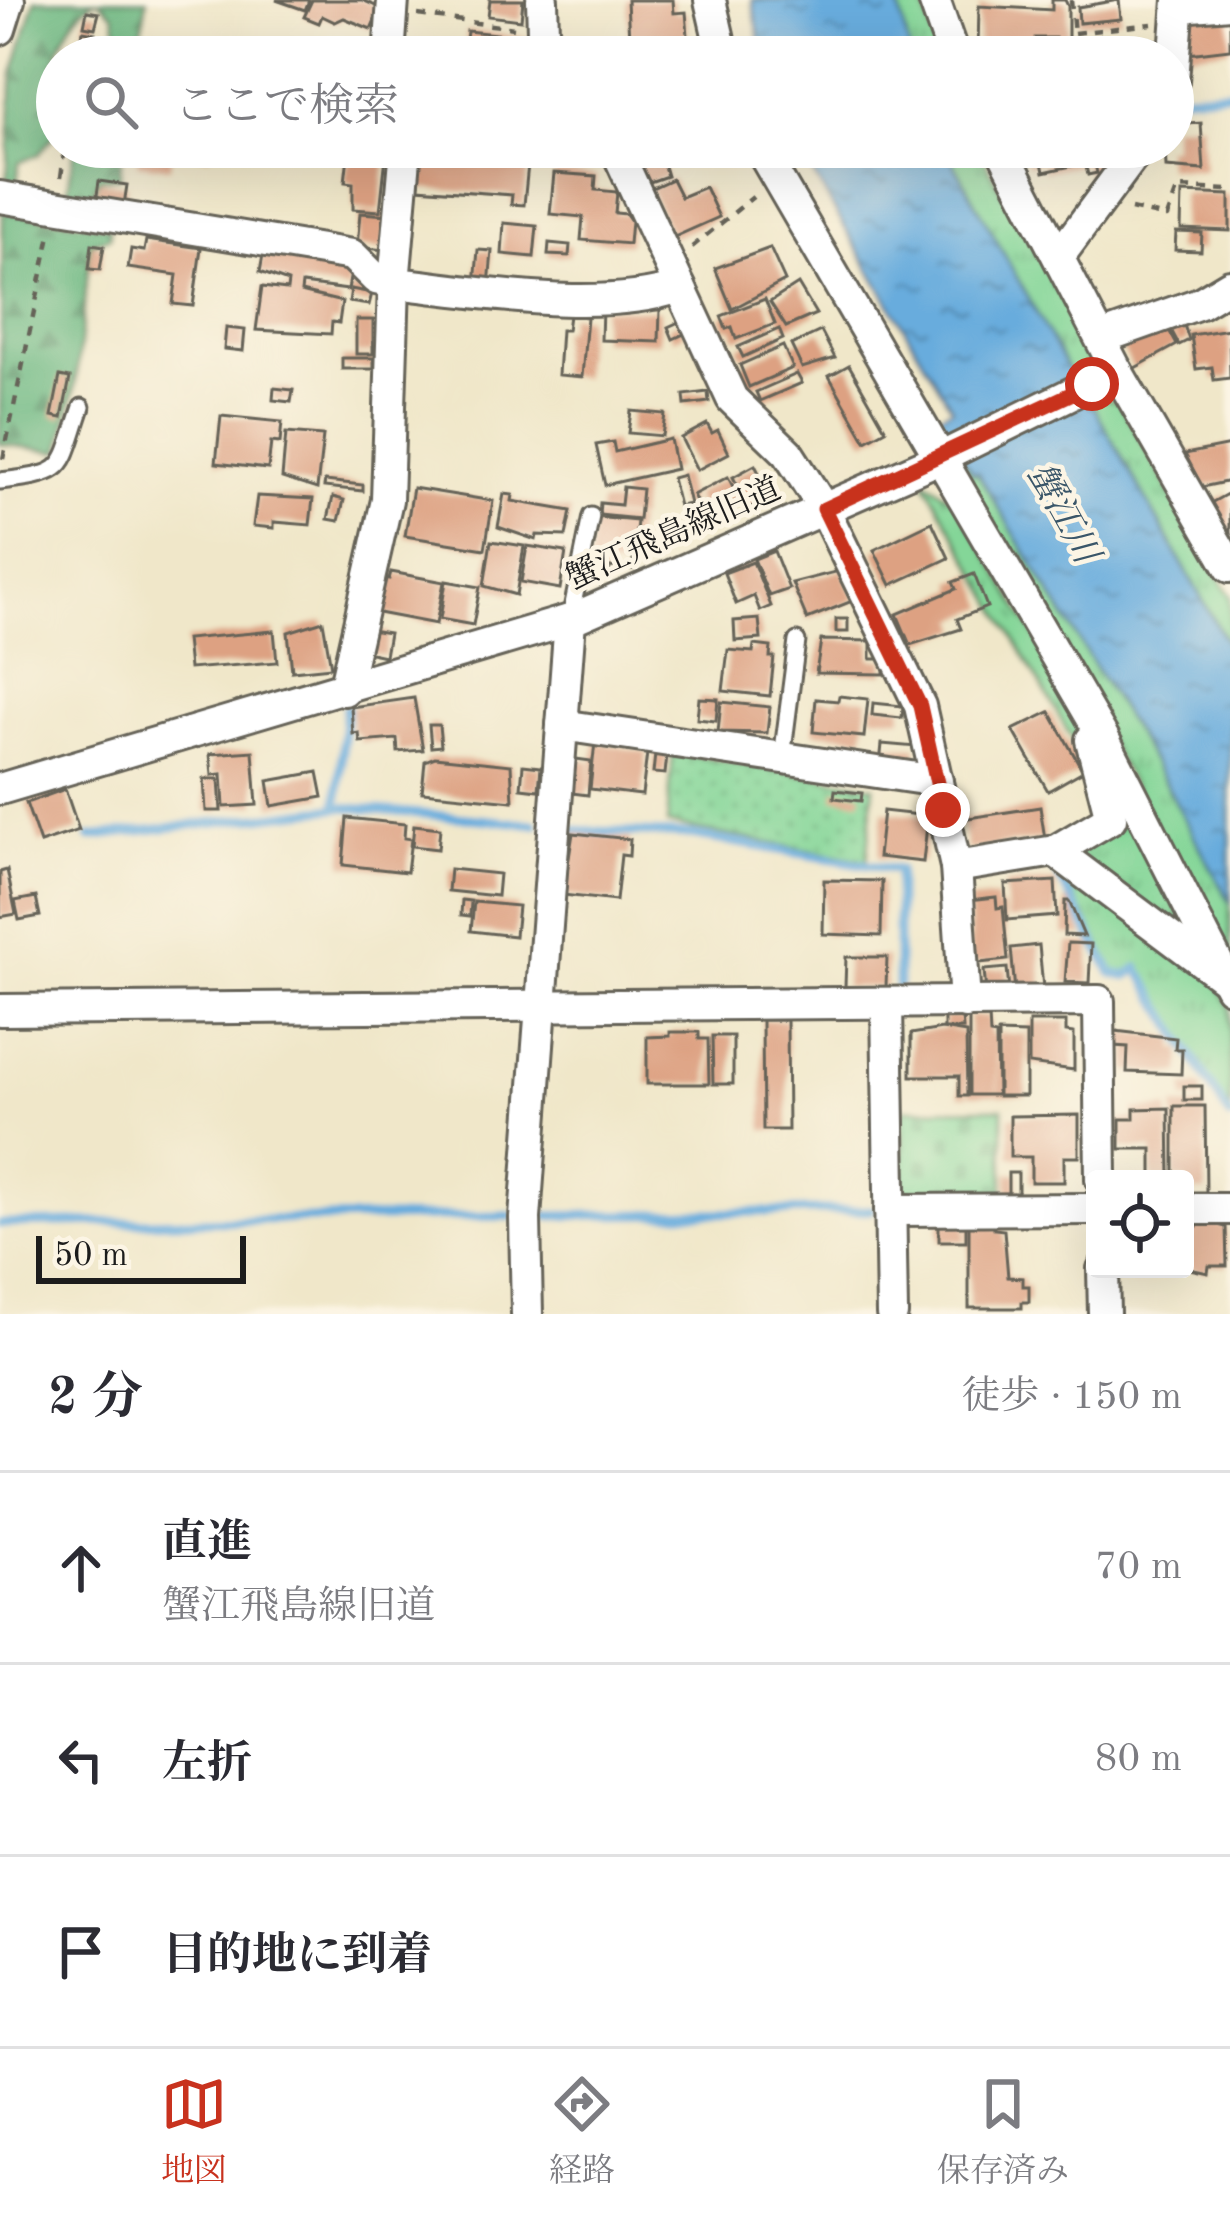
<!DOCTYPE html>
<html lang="ja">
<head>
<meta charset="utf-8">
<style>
  :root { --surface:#fff; --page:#f7f7f7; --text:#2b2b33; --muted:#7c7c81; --line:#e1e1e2; --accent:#c8321e }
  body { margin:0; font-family:"Old Standard TT","Noto Serif JP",serif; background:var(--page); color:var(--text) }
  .controls { position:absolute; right:36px; bottom:36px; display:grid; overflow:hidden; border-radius:12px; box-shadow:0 12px 48px #0002 }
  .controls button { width:108px; height:108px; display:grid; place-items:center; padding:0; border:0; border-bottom:3px solid var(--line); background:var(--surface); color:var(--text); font:60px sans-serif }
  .scale { position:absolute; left:36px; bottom:30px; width:210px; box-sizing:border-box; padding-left:12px; border:6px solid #1c1c1c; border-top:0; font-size:33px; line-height:42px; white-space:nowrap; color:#1c1c1c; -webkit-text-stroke:9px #fcf5e5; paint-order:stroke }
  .stop { position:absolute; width:36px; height:36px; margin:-27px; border:9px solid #c8321e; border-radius:50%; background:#fff }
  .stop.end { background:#c8321e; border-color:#fff; box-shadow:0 3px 12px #0008 }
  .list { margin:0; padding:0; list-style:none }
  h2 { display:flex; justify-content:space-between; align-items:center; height:156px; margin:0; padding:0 48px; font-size:51px }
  h2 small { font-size:39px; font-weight:400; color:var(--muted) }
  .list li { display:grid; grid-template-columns:78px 1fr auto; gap:36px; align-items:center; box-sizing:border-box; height:192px; padding:0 48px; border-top:3px solid var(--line) }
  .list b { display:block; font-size:45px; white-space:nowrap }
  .list p { margin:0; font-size:39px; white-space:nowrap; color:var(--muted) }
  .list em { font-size:39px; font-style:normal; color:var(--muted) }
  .icon { flex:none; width:66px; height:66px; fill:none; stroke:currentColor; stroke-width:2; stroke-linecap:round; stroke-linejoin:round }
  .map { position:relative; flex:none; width:1230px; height:1314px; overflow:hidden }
  .search { position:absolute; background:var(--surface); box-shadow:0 12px 48px #0002; left:36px; right:36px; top:36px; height:132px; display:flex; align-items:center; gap:30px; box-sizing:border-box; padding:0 42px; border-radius:66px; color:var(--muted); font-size:45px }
  .sheet { height:732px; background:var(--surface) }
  nav { display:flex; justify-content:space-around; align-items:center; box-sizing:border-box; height:168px; border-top:3px solid var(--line); background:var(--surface); font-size:33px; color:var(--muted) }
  nav a { display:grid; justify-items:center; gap:6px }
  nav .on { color:var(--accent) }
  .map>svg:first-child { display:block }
  .grass { fill:url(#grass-tufts); stroke:#50795a; stroke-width:3 }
  .forest { fill:url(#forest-firs); stroke:#446a4e; stroke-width:3 }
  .cemetery { fill:url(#cemetery-stones); stroke:#50795a; stroke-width:3 }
  .park { fill:url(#park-dots); stroke:#50795a; stroke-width:3 }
  .water { fill:url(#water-ripples); stroke:#42647c; stroke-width:3 }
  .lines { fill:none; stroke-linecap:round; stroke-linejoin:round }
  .stream { stroke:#67acdd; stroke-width:9 }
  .building { fill:#dda182 }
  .lane-casing { stroke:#666359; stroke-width:21 }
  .street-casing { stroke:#666359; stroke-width:36 }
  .path { stroke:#666359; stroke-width:4.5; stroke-dasharray:9 9; stroke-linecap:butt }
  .lane { stroke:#fff; stroke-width:15 }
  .street { stroke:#fff; stroke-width:30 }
  .route { stroke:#c8321e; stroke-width:15 }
  .labels { text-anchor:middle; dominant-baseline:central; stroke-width:9; stroke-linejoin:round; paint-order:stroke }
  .street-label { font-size:33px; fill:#1c1c1c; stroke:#fcf5e5 }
  .water-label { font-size:36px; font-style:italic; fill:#3a5669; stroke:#fcf5e5 }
</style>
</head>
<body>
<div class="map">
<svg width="1230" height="1314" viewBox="0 0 1230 1314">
  <defs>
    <pattern id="grass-tufts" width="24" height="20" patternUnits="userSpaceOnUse" patternTransform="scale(3)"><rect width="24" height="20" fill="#84d698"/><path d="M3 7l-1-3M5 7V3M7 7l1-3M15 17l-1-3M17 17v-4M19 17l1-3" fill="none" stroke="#71b782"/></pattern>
    <pattern id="forest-firs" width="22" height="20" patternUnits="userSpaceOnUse" patternTransform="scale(3)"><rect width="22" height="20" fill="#6bb780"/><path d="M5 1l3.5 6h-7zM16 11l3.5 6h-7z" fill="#579468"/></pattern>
    <pattern id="cemetery-stones" width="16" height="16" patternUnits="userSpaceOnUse" patternTransform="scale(3)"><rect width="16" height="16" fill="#84d698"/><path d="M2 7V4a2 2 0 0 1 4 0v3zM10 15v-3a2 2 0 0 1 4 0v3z" fill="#71b782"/></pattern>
    <pattern id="park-dots" width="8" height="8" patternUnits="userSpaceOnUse" patternTransform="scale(3)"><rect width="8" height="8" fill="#84d698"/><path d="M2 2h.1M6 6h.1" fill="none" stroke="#71b782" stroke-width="1.8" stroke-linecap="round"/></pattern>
    <pattern id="water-ripples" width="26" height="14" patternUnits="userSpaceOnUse" patternTransform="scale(3)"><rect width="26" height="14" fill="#67acdd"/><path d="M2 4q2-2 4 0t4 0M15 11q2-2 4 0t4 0" fill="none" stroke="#548bb2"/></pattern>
  </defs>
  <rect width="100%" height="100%" fill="#fcf5e5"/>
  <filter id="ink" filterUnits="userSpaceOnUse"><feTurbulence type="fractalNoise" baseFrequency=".00833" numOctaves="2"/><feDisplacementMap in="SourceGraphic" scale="24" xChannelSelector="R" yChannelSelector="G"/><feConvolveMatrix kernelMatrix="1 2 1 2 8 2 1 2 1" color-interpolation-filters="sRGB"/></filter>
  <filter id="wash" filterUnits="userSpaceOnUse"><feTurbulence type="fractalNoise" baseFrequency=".004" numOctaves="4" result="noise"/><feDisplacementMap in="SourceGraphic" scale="48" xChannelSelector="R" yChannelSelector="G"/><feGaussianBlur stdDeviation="2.7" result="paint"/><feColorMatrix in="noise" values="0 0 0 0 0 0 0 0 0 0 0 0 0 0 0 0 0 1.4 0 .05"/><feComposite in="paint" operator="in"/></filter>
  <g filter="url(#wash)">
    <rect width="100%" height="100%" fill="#f0e7c9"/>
    <g class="grass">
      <path d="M898 0H922L940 57H911Z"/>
      <path d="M945 147H977L1089 346 1087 368 1070 375Z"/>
      <path d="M1095 396 1119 402 1230 596V649L1094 407 1084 400Z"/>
      <path d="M962 457 977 472 1167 786 1230 903V961L956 468Z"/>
      <path d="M923 478 956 502 1073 700 1093 776Z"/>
      <path d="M1108 766 1198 950 1068 855 1125 821Z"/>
      <path d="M1053 858 1216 980 1230 1008V1116L1139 965 1125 973 1114 971Z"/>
    </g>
    <g class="forest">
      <path d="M35 0H97C68 11 46 74 48 104 50 115 55 121 55 133L39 154 19 163 17 186 6 194 13 73Z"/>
      <path d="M99 0H147L137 57H122L114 15Z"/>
      <path d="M75 147H122L120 177 99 179 91 198 67 194Z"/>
      <path d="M3 212 110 227V237L91 243 76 381 60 452 0 444Z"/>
    </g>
    <path class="cemetery" d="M1003 1108 1004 1200H903V1109Z"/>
    <path class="park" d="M673 753 874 786 867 861 667 824Z"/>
    <g class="water">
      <path d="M752 0H898L911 57H763Z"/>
      <path d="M797 147H945L1088 406 1094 407 1230 649V903L1167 786 977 472 973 474 936 416 952 408Z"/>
    </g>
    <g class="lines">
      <g class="stream">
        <path d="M1184 95 1230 92"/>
        <path d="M337 808 346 708"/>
        <path d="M570 830 690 835 898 870V985"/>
        <path d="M90 837 343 807 535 824"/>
        <path d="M1051 862 1112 973 1127 976 1138 968 1230 1117"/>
        <path d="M547 1216 871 1210"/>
        <path d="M0 1224 510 1216"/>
      </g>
    </g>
    <g id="blocks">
      <g class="building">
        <path d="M276 0H309L305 10Z"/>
        <path d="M312 0H362L380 8 371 29 344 18 335 22 322 16 319 23 304 17Z"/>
        <path d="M490 0H523L521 20 488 16Z"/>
        <path d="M627 0H673L674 13 686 12 688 36 665 42 629 40Z"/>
        <path d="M1052 0H1065L1068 6V51H1055V38H1035L1034 53 978 50 979 6 1052 10Z"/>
        <path d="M1119 0 1121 19 1079 23 1078 7Z"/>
        <path d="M1230 7V49L1188 54 1190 11Z"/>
        <path d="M87 11 99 13 95 28 84 26Z"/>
        <path d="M83 31 95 33 92 46 103 48 101 57H67L70 42 80 44Z"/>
        <path d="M467 31 534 38 532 57H464Z"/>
        <path d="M1129 38 1158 40 1156 57H1126Z"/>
        <path d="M1201 123 1204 170 1166 167 1165 147H1173V125Z"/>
        <path d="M140 147H173L170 168 137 164Z"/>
        <path d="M186 147H210L209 157 185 154Z"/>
        <path d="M349 147H387L380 211 353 209V183L345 182Z"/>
        <path d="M421 147H500L529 154 524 205 511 204 512 195 418 188Z"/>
        <path d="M659 147H685L688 154 663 163 667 176 644 184 636 159 661 151Z"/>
        <path d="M1020 147H1091L1097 173 1088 175 1085 163 1044 172 1042 162 1028 165Z"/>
        <path d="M554 173 596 176 595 190 617 192 615 213 626 214 631 221 629 244 581 240 583 217 550 214Z"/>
        <path d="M672 179 681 197 705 187 719 217 672 238 650 189Z"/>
        <path d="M99 181 127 185 124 205 96 202Z"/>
        <path d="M1182 193 1230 195V231L1181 229Z"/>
        <path d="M360 213 387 215 385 250 357 247Z"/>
        <path d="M504 223 537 226 534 257 502 254Z"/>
        <path d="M1176 232 1202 233 1201 251 1175 250Z"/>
        <path d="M146 240 201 248 193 306 173 304 177 275 128 268 131 249 144 251Z"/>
        <path d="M549 243 570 245 569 256 548 255Z"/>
        <path d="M92 244 104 246 100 270 89 269Z"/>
        <path d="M770 248 785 281 732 309 715 268Z"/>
        <path d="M264 250 344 265V270L351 272 348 290 302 284 301 292 342 302 339 323 332 322 331 334 256 330 262 287 287 290 288 282 260 272Z"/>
        <path d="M478 250 492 251 489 286 475 285Z"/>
        <path d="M798 284 816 314 786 327 770 302Z"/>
        <path d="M351 289 372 293 369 305 349 302Z"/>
        <path d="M765 299 775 324 736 339 732 327 726 329 721 316Z"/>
        <path d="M602 308 660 310 659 342 601 340Z"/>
        <path d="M569 315 587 317 582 377 558 375 561 330H567Z"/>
        <path d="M1182 319 1189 340 1179 345 1169 326Z"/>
        <rect x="356" y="320" width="17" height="34"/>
        <path d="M1164 321 1177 345 1133 369 1120 345Z"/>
        <path d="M679 322 684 334 673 339 668 327Z"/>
        <path d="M226 328 245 330 243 351 224 349Z"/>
        <path d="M779 329 783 339 743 357 738 347Z"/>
        <path d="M1229 329 1230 378 1214 380 1212 367 1196 369 1191 335Z"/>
        <path d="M821 331 835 358 802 368 791 345Z"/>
        <path d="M783 346 793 368 749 387 740 365Z"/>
        <rect x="342" y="358" width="32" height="11"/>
        <path d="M849 365 886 430 866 441 829 376Z"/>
        <path d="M797 374 802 383 760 401 756 392Z"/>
        <path d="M60 376 70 378 62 418 52 416Z"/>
        <path d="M274 388 293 390 291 402 273 400Z"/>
        <path d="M708 392 709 402 685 405 684 395Z"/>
        <path d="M631 411 665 414 662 436 628 433Z"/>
        <path d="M221 416 282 422 280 443 271 442 268 469 216 463Z"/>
        <path d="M707 424 712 433 718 430 729 453 697 470 681 438Z"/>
        <path d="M286 433 323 436 317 489 282 478Z"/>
        <path d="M670 439 676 469 605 485 596 445 613 442 615 452Z"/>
        <path d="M1230 445V481L1202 487 1185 454Z"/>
        <path d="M755 465 771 497 749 508 733 477Z"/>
        <path d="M683 475 690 504 679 506 672 478Z"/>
        <path d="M728 477 740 500 703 515 693 495Z"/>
        <path d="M325 481 363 485V491L324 487Z"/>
        <path d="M623 487 642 489 639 519 599 515 600 503 621 505Z"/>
        <path d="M413 488 493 501 485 549 405 536Z"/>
        <path d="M504 494 513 495 512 501 571 511 566 536 537 535 536 540 498 527Z"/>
        <path d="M1227 494 1230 500V541L1209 504Z"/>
        <path d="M257 496 313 499 310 525 274 522V528L253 526Z"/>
        <path d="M333 497 344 500 339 521 328 519Z"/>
        <path d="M594 517 637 521 632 569 610 567 609 576 588 574Z"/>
        <path d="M932 522 949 558 891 585 874 550Z"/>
        <path d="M491 541 524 546 516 595 484 586Z"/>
        <path d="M527 546 566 552 560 589 521 582Z"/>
        <path d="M774 551 789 589 769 596 754 559Z"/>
        <path d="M753 562 771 606 760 611 754 596 736 604 724 573Z"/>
        <path d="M843 570 855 600 807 619 792 583Z"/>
        <path d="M391 572 444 582 436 624 373 612 379 577 389 579Z"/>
        <path d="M974 574 987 607 957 619 961 629 910 645 897 614 956 589 953 582Z"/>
        <path d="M446 581 480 587 473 625 440 619Z"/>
        <path d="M759 619 761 639 735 641 734 621Z"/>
        <rect x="836" y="619" width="12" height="13"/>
        <path d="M323 621 331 667 292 671 288 632Z"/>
        <path d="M370 630 389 633 385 656 366 652Z"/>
        <path d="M274 631 277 662 189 669 186 639Z"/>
        <path d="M821 640 871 641V659H884V674L816 673Z"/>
        <path d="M754 645 771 647 770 657H774L770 696 723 691 728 650 753 652Z"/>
        <path d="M839 696 868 699 864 737 813 732 816 699 838 701Z"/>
        <path d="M414 698 423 750 398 752 397 739 360 742 359 733 353 734 351 707Z"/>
        <path d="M699 698 718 699 716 721 697 719Z"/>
        <path d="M721 702 770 707 767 733 718 732Z"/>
        <path d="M873 703 903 706 902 718 872 715Z"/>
        <path d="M1050 712 1083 771 1048 791 1013 730Z"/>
        <path d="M429 725H439L441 746 431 747Z"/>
        <path d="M595 742 647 753 642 795 590 789Z"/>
        <path d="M882 744 917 747 915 767 880 764Z"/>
        <path d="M253 751 257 805 224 807 222 774 212 775 210 754Z"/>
        <path d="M655 754 667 755 665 774 653 773Z"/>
        <path d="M435 757 511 765 513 801 422 792 425 761Z"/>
        <path d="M576 759 591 761 588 795 572 793Z"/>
        <path d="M523 765 541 767 539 790 521 788Z"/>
        <path d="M318 772 323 797 272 806 268 781Z"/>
        <path d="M204 779H219L221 811H206Z"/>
        <path d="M65 789 79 830 40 843 26 803Z"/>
        <path d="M835 790 862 793 861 801 834 798Z"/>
        <path d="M1040 807 1045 839 967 850 962 819Z"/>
        <path d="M883 811 928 816 923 862 878 857Z"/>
        <path d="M347 818 405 824 404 838 411 839 407 872 343 865Z"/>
        <path d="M414 825 440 828 438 849 412 846Z"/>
        <path d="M573 833 630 839 629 856 621 855 616 901 563 895Z"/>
        <path d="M450 869 499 874 497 896 448 891Z"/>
        <path d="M7 870 16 914 0 917V872Z"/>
        <path d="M824 880 882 881 881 936 823 934Z"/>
        <path d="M1055 881 1057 916 1007 920 1005 884Z"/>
        <path d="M36 897 40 916 19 920 15 901Z"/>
        <path d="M996 897 997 908 1003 907 1008 960 970 964 969 900Z"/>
        <path d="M462 900 471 901 470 916 461 915Z"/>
        <path d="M1065 901H1069L1084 936 1064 935Z"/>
        <path d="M474 902 518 906 515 936 471 931Z"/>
        <path d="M1068 943 1091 944 1089 983 1065 982Z"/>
        <path d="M1039 945 1043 988 1015 991 1011 948Z"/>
        <path d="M846 957H887L886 987H845Z"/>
        <path d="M1007 968 1009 990 986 992 984 970Z"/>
        <path d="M962 1016 963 1029H944V1017Z"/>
        <path d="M969 1016H989L990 1035 996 1036 997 1095H969Z"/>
        <path d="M762 1020H787L788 1130H763Z"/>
        <path d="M1029 1022H1066V1032L1074 1033V1070L1029 1064Z"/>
        <path d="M942 1029 966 1033 967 1096H959V1076H911V1034Z"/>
        <path d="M1115 1031 1176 1038 1175 1049H1182L1181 1074 1127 1072 1128 1047 1114 1046Z"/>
        <path d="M670 1032H699V1039H708L709 1084H647V1037L670 1036Z"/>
        <path d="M998 1033 1026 1034V1096H998Z"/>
        <path d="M712 1036H733V1084H713Z"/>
        <rect x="1184" y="1086" width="18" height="14"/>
        <path d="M1174 1106H1205L1206 1192H1185V1179H1174Z"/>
        <path d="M1169 1108 1170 1179H1152V1149H1120V1119H1134V1109Z"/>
        <path d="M1079 1115V1157H1064V1182H1031V1157H1010V1116Z"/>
        <rect x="1008" y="1173" width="10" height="23"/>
        <path d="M1197 1220 1226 1227 1227 1266H1209L1208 1273 1185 1268V1228L1197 1227Z"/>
        <path d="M966 1222V1241H939V1223Z"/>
        <path d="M969 1223H994V1229L1004 1230 1008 1277 1023 1278V1286H1029V1302H1022V1308H969Z"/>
      </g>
    </g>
  </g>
  <g filter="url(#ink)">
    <use href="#blocks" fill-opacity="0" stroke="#666359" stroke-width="3"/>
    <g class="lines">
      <g class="lane-casing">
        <g id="lane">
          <path d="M0 481C70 473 60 471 82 407"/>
          <path d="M570 619 591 516"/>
          <path d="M782 758 797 641"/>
        </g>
      </g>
      <g class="street-casing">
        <g id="street">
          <path d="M542 0 543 32 555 57"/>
          <path d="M710 0 723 57"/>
          <path d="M934 0 954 57"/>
          <path d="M1179 7 1230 3"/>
          <path d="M0 29 9 0"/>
          <path d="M389 57 393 0"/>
          <path d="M1173 81 1179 0"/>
          <path d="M615 147 732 399 788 453 824 509 920 706 956 867 965 1003"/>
          <path d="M759 147 1103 737 1230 987"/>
          <path d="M1001 147 1117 371 1230 567"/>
          <path d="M0 197 352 255 376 279 394 283C480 292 598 314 680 287"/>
          <path d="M1060 255 1140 147"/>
          <path d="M1101 338 1200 303 1230 285"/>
          <path d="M344 690 387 500 394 283 406 147"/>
          <path d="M562 725 937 781"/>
          <path d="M0 789 570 620 940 458 1117 371"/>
          <path d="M1055 851 1223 977"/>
          <path d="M956 867 1055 851 1111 818 1091 740"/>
          <path d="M887 1003 892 1314"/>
          <path d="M0 1010 1099 1001 1101 1179"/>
          <path d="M1185 1209H1230"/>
          <path d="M890 1210 1095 1209"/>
          <path d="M1103 1269 1104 1314"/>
          <path d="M527 1314 525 1218 570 620"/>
        </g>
      </g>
      <g class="path">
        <path d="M1071 0 1076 57"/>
        <path d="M418 15 514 28"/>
        <path d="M1074 33 1152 24"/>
        <path d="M61 177 65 147"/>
        <path d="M1131 209 1167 217 1178 188 1230 190"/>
        <path d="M692 247 753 197"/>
        <path d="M3 459 50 235"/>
      </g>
      <use href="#lane" class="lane"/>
      <use href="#street" class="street"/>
    </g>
  </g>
  <g class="lines" filter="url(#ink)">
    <path class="route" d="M943 810 920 706 824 509 1092 384"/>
  </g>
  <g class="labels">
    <g class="street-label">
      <text transform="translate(674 535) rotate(-24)">蟹江飛島線旧道</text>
    </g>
    <g class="water-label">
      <text transform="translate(1061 514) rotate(61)">蟹江川</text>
    </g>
  </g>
</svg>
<div class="controls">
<button><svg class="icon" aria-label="locate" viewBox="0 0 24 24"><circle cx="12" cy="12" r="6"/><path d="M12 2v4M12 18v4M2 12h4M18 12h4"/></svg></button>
</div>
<div class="scale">50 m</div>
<div class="stop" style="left:1092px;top:384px"></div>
<div class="stop end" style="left:943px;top:810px"></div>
<div class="search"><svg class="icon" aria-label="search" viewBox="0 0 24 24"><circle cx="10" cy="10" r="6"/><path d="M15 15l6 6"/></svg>ここで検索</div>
</div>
<section class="sheet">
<h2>2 分<small>徒歩 · 150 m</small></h2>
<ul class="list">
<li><svg class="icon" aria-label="ahead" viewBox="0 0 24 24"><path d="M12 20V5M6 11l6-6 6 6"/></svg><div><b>直進</b><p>蟹江飛島線旧道</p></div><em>70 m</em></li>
<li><svg class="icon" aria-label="left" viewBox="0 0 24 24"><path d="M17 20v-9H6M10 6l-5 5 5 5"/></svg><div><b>左折</b></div><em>80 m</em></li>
<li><svg class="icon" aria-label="arrive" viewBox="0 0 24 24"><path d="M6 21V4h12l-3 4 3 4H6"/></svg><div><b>目的地に到着</b></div></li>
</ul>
</section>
<nav>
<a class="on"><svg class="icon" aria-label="map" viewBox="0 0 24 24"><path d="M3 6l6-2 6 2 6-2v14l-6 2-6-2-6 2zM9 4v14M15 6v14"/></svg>地図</a>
<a><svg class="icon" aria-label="directions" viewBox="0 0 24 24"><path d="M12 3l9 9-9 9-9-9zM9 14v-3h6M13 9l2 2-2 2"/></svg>経路</a>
<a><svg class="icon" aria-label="saved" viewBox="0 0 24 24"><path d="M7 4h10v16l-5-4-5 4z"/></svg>保存済み</a>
</nav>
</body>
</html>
